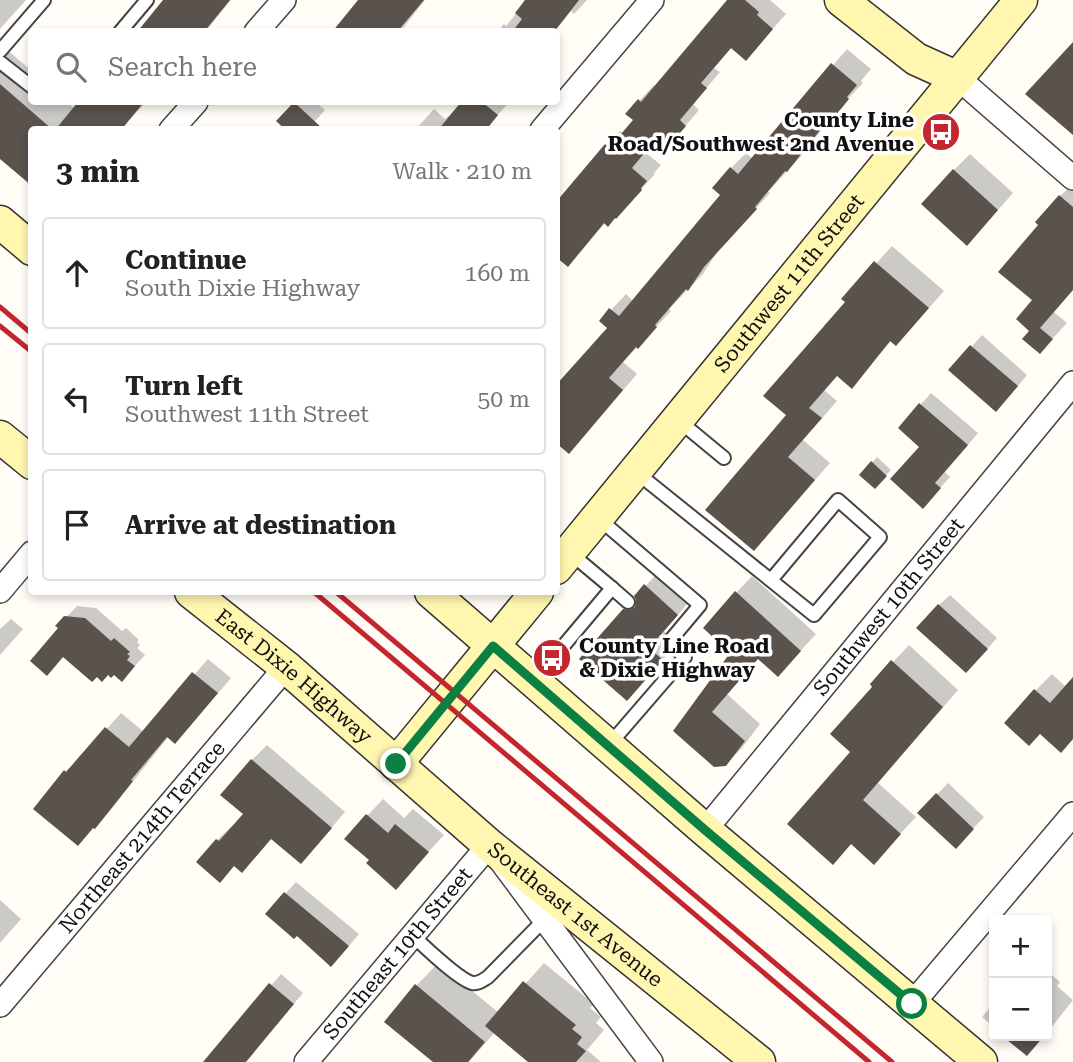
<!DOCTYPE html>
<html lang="en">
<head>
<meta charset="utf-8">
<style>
  :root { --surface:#fff; --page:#f6f6f6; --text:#222; --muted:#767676; --line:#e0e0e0 }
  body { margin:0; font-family:"Roboto Serif",serif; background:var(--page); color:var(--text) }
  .controls { position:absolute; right:21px; bottom:21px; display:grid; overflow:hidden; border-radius:7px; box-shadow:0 4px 10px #0003 }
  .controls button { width:63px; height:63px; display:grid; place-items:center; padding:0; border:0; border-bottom:2px solid var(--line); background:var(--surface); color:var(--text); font:35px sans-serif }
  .stop { position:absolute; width:21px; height:21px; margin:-16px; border:5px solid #0b8043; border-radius:50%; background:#fff }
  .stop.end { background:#0b8043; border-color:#fff; box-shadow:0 2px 7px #0008 }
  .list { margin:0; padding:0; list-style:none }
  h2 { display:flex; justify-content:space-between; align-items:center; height:91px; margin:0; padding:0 28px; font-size:30px }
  h2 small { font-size:23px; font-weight:400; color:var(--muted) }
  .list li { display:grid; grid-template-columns:46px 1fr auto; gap:21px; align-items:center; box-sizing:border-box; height:112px; margin:0 14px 14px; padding:0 14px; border:2px solid var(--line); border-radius:7px }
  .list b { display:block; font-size:26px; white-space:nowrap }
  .list p { margin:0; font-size:23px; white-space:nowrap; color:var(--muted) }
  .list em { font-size:23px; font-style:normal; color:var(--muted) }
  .icon { flex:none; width:38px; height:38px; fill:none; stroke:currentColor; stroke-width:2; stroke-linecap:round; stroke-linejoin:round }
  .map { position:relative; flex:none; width:1073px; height:1062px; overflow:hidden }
  .search { position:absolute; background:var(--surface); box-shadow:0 4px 10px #0003; left:28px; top:28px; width:532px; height:77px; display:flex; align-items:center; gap:18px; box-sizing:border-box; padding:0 24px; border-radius:7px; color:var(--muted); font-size:26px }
  .panel { position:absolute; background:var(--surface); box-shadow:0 4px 10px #0003; left:28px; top:126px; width:532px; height:469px; border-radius:7px }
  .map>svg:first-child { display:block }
  .shadow { fill:#0003 }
  .building { fill:#5a524d }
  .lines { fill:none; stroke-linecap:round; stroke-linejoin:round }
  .lane-casing { stroke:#444; stroke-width:16 }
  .street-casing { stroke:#444; stroke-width:26 }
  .secondary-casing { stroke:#333; stroke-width:35 }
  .lane { stroke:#fff; stroke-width:12 }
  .street { stroke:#fff; stroke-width:23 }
  .secondary { stroke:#fff6b0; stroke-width:32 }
  .rail { stroke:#c4262e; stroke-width:5 }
  .route { stroke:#0b8043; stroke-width:9 }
  .labels { text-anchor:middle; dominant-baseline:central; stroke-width:7; stroke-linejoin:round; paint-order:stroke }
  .poi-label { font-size:21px; font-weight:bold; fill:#111; stroke:#fff; text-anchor:end }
  .street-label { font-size:21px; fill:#111; stroke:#fff }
</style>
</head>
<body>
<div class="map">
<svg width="1073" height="1062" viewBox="0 0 1073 1062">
  <rect width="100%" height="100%" fill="#fffdf5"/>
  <g class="shadow">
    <path d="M0 0H26L0 29Z"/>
    <path d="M166 0H231L205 32H139Z"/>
    <path d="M361 0H425L400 32H334Z"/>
    <path d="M527 0H587L574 14 571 11 554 32H497L504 24 506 26Z"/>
    <path d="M729 0H770L786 14 746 59 732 47 714 68 720 72 693 104 699 110 681 131 657 138 645 152 661 165 654 173 655 174 616 217 606 222 582 250 606 145 620 131 624 134 635 120 628 113 654 85 656 87Z"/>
    <path d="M0 44 32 71V102H67L100 130H32L0 156Z"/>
    <path d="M847 49 871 69 861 81 863 83 835 112 802 155 768 192 770 193 719 249 703 274 669 309 671 311 623 362 637 374 584 436 610 328 601 321 626 294 633 301 722 195 714 188 731 168 746 153 753 159Z"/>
    <path d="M80 102H146L120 130 78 105Z"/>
    <path d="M296 102H315L325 110 307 130 279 121Z"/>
    <path d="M463 102H509L496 117 478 130H415L434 109 445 119 452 113 453 114Z"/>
    <path d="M970 154 1013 193 983 227 954 170Z"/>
    <path d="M1073 184V289L1054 312 1067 323 1040 352 1032 331 1041 225 1060 196Z"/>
    <path d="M892 246 944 291 912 327 892 340 852 386 838 375 824 390 837 401 803 440 830 463 754 549 788 415 847 301 844 299Z"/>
    <path d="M982 335 1027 375 1007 399 951 370Z"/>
    <path d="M931 393 978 433 945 472 950 477 933 496 922 446 900 428Z"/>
    <path d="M877 457 891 470 875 487 861 475Z"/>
    <path d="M661 569 693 597 664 631 678 643 627 699 624 610Z"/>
    <path d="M752 576 816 634 794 658 759 657 727 694 760 724 742 748 725 765 675 731 732 652 736 593Z"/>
    <path d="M950 595 997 638 977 660 939 605Z"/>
    <path d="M77 606 96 608 122 631 126 628 139 640 137 642 140 645 137 648 145 655 132 669 58 626Z"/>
    <path d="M11 619 23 629 0 655V629Z"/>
    <path d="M909 645 958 690 878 783 916 817 874 862 852 843 833 863 853 752 875 687 893 662Z"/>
    <path d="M208 659 231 678 190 726 169 736 109 812 78 844 65 772 81 758 121 713 144 732Z"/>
    <path d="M1052 674 1066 687 1073 680V738L1035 691Z"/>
    <path d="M267 745 345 812 316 846 273 837 242 871 235 865 220 880 217 840 245 814 252 760Z"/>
    <path d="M948 783 984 817 966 836 920 813Z"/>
    <path d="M383 799 404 818 413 809 444 835 396 887 371 860 367 816Z"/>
    <path d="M296 882 359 934 342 954 297 934 267 914Z"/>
    <path d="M0 900 21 919 0 943Z"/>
    <path d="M438 963 499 1013 544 963 594 1004 590 1008 601 1017 596 1023 604 1030 587 1050 601 1062H531L495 1032 469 1062H436L387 1022 417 985Z"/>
    <path d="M1047 971 1060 982 1057 986 1073 1000 1047 1033Z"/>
    <path d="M281 974 303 993 244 1062H205Z"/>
    <path d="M994 1003V1027L982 1017Z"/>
  </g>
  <g class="building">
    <path d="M163 0H230L204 32H137Z"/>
    <path d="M358 0H424L397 32H332Z"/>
    <path d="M525 0H579L554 32H512L522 19 515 13Z"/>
    <path d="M727 0H745L759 12 757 15 773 29 746 61 731 48 701 83 707 88 680 120 686 126 667 148 656 139 632 168 647 181 641 188 642 190 616 219 615 218 608 227 604 223 568 267 556 257V202L605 144 609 148 633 120 625 114 638 99 641 102Z"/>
    <path d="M1073 42V135L1025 94Z"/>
    <path d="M831 63 857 85 847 97 849 99 836 115 834 113 821 129 787 172 785 171 755 207 757 209 704 267 688 291 686 289 655 325 657 327 638 349 636 347 609 378 623 390 569 454 556 443V385L607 328 599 321 609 308 619 316 720 195 712 188 730 167 738 174Z"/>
    <path d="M0 84 53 130H32V186L0 159Z"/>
    <path d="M78 102H144L121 130H55Z"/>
    <path d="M294 102 324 130H286L276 121Z"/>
    <path d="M461 102H482L498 115 486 130H438Z"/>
    <path d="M953 169 998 210 967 246 921 204Z"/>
    <path d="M1059 195 1073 207V290L1040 328 1053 339 1040 354 1022 339 1029 331 1016 319 1032 300 998 272 1038 225 1035 222Z"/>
    <path d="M874 261 929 308 896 346 890 341 852 389 837 376 809 408 822 418 788 457 815 480 754 551 705 510 786 415 763 396 845 302 841 299Z"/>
    <path d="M970 345 1018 386 996 412 948 370Z"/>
    <path d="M919 403 968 445 935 483 941 488 923 509 890 479 919 447 898 428Z"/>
    <path d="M871 461 887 476 875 489 859 475Z"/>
    <path d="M644 584 678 615 649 648 663 660 627 701 579 659 623 609 630 610 635 607 636 600 634 596Z"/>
    <path d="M735 591 801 651 778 677 758 659 712 712 745 741 726 766 714 767 673 731 730 653 703 628Z"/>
    <path d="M938 604 988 649 966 673 916 628Z"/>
    <path d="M64 616 85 618 111 641 114 638 130 652 127 654 130 656 127 660 135 666 122 682 114 675 111 678 108 675 102 682 97 677 92 682 63 657 47 676 30 661 58 628 55 626Z"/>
    <path d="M891 660 943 707 863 800 901 834 874 865 851 844 833 865 787 824 850 752 830 734 872 687 870 684Z"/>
    <path d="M192 672 218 693 175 744 167 737 131 780 133 781 95 829 93 828 78 846 33 809 64 770 66 772 105 727 129 747Z"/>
    <path d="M1073 677V739L1061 753 1040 734 1029 746 1004 723 1034 689 1050 703Z"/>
    <path d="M251 759 332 828 301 864 271 839 242 873 234 866 220 883 196 862 216 839 219 841 243 814 220 795Z"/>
    <path d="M936 793 974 829 956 849 917 813Z"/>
    <path d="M366 814 388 833 395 824 429 852 396 890 366 863 369 860 344 839Z"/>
    <path d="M284 892 349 946 331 967 297 936 294 939 265 914Z"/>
    <path d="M523 981 576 1025 572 1029 582 1037 577 1044 586 1051 576 1062H528L485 1026Z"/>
    <path d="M269 983 294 1004 246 1062H203Z"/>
    <path d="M415 984 485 1042 468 1062H433L384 1022Z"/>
    <path d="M1002 1036H1044L1027 1056Z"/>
  </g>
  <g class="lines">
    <g class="lane-casing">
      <g id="lane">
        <path d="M120 32 147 0"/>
        <path d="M0 51 44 0"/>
        <path d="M0 62 32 87"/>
        <path d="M678 420 724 458"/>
        <path d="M636 472 814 615 880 537 838 500 771 580"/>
        <path d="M598 518 700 605 669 642 685 657 609 745"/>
        <path d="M612 588 628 602"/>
        <path d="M565 644 612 588 569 552"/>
        <path d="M413 936C425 947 458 979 472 983 479 984 483 980 488 977L545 919"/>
      </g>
    </g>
    <g class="street-casing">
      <g id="street">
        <path d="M256 32 284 0"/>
        <path d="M958 78 1073 178"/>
        <path d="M171 130 196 102"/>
        <path d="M542 130 652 0"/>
        <path d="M0 591 32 553"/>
        <path id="s1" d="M705 830 1073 383"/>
        <path d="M912 1004 1073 814"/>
        <path id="s2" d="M0 1005 286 667"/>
        <path id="s3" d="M306 1062 489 845 651 1062"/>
      </g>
    </g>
    <g class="secondary-casing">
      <g id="secondary">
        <path d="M841 0 916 59 958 78"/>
        <path d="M0 222 32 249"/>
        <path d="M0 437 32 463"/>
        <path id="s4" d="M556 568 1021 0"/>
        <path id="s5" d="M191 592 286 667 489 845 759 1062"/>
        <path d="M431 592 705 830 981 1062"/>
        <path d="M396 764 537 592"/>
      </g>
    </g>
    <use href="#lane" class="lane"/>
    <use href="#street" class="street"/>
    <use href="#secondary" class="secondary"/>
    <g class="rail">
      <path d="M0 307 32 334"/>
      <path d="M0 326 32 352"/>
      <path d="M314 592 869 1062"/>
      <path d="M336 592 892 1062"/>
    </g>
  </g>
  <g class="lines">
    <path class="route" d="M396 764 493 646 705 830 912 1004"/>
  </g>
  <defs>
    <g id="bus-disc" transform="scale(2.0125)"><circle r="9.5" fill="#c4262e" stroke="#fff"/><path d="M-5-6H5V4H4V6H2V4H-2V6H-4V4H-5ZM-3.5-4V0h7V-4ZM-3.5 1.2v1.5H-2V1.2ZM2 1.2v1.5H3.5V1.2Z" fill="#fff"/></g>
  </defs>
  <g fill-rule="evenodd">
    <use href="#bus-disc" x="941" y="132"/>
    <use href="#bus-disc" x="552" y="658"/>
  </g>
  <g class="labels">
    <g class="poi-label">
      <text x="914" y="120">County Line<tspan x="914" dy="24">Road/Southwest 2nd Avenue</tspan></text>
      <text x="579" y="646" text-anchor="start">County Line Road<tspan x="579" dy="24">&amp; Dixie Highway</tspan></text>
    </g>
    <g class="street-label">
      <text stroke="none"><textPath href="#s4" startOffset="368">Southwest 11th Street</textPath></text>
      <text stroke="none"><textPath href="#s1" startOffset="289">Southwest 10th Street</textPath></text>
      <text stroke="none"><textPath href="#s5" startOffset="133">East Dixie Highway</textPath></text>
      <text stroke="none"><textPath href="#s2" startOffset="220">Northeast 214th Terrace</textPath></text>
      <text stroke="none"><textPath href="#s5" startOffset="502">Southeast 1st Avenue</textPath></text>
      <text stroke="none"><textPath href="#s3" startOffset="142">Southeast 10th Street</textPath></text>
    </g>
  </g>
</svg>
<div class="controls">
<button>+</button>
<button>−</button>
</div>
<div class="stop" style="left:912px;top:1004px"></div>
<div class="stop end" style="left:396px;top:764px"></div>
<div class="search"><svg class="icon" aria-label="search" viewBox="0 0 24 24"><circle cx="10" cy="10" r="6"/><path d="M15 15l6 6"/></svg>Search here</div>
<section class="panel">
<h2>3 min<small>Walk · 210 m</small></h2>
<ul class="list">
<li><svg class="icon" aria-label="ahead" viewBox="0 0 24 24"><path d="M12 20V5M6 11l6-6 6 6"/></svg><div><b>Continue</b><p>South Dixie Highway</p></div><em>160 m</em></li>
<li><svg class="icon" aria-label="left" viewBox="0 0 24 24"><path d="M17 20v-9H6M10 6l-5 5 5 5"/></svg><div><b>Turn left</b><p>Southwest 11th Street</p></div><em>50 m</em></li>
<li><svg class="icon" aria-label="arrive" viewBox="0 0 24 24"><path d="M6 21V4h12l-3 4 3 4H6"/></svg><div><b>Arrive at destination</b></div></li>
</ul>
</section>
</div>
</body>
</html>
